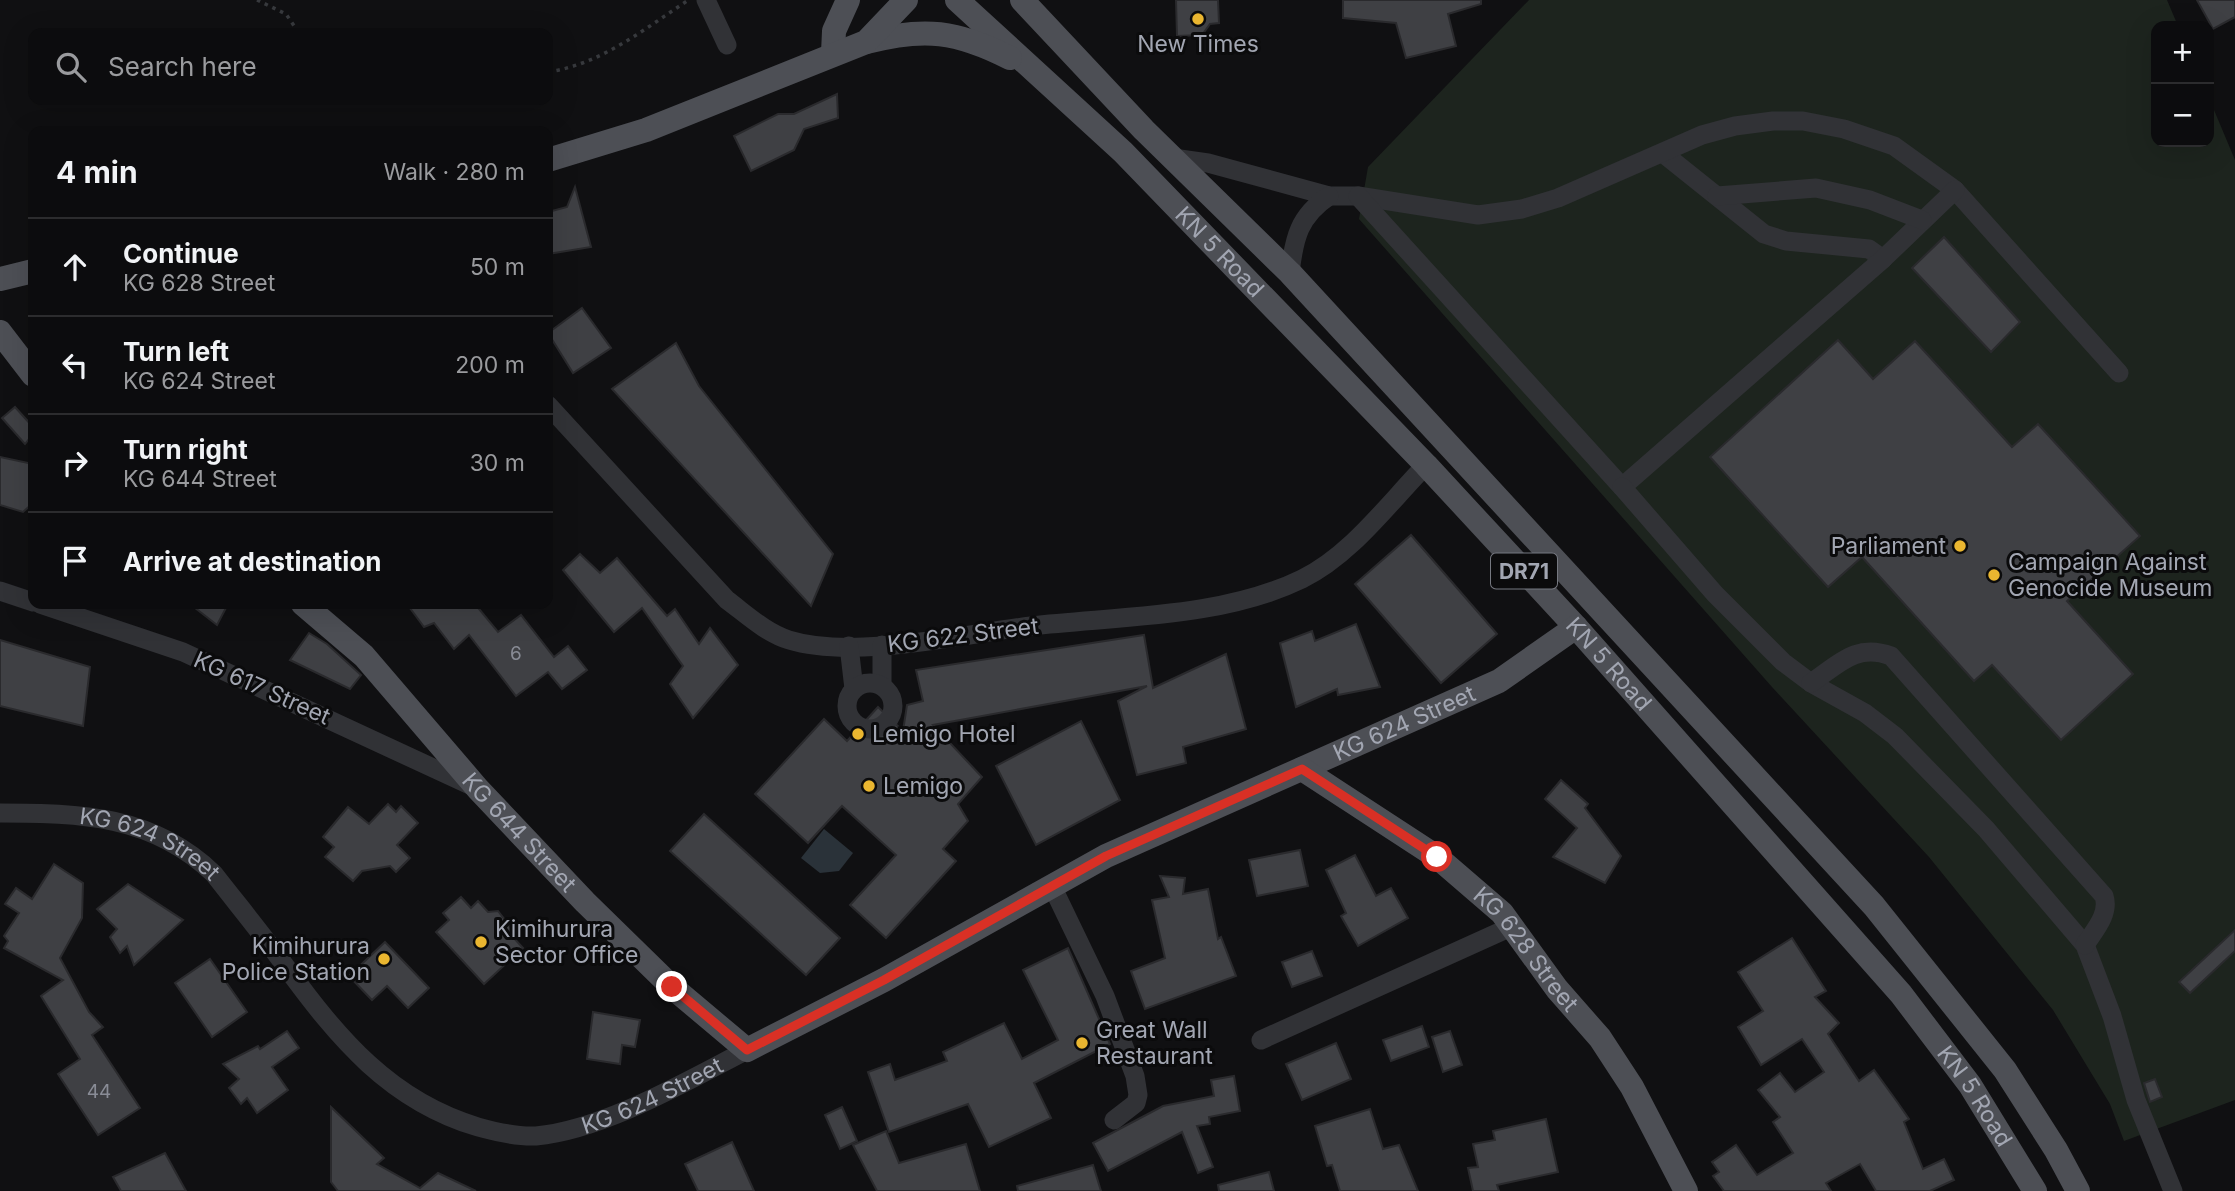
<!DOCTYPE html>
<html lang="en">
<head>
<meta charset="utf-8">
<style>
  :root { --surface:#0c0c0e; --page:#1a1a1c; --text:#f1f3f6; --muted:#9a9b9e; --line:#2c2c2e }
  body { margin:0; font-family:Inter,sans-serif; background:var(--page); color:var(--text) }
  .controls { position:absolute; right:21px; top:21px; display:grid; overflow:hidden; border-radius:14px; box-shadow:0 7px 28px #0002 }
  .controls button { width:63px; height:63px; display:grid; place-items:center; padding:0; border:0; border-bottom:2px solid var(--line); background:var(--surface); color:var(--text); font:35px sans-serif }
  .stop { position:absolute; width:21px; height:21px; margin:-16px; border:5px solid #d93025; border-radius:50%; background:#fff }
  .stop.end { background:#d93025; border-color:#fff; box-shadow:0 2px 7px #0008 }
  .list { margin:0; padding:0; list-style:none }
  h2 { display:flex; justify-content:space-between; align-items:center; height:91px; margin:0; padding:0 28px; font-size:30px }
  h2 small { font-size:23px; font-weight:400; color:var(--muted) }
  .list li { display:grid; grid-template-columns:46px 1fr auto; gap:21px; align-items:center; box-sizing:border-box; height:98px; padding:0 28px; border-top:2px solid var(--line) }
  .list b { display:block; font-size:26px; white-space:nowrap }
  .list p { margin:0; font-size:23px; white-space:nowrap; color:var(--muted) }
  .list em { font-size:23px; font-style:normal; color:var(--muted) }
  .icon { flex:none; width:38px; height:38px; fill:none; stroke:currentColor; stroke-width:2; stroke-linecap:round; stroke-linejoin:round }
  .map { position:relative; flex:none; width:2235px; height:1191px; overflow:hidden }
  .search { position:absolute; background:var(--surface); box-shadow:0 7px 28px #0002; left:28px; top:28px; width:525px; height:77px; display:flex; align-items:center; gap:18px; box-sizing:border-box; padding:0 24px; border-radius:14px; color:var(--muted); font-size:26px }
  .panel { position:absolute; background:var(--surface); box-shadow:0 7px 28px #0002; left:28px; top:126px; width:525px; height:483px; border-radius:14px }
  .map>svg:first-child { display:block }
  .green { fill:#1d241e }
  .water { fill:#2a3239 }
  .building { fill:#3f4044; stroke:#2a2a2d; stroke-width:2 }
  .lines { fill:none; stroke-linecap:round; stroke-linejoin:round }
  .path { stroke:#37393d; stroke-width:3.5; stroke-dasharray:3.5 5; stroke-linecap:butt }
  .minor { stroke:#313236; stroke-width:19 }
  .major { stroke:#4d4f55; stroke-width:24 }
  .route { stroke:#d93025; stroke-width:9 }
  .poi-dot { fill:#eab630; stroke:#0b0b0c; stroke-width:2.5 }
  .labels { text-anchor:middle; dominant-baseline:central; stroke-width:6; stroke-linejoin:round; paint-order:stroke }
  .number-label { font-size:19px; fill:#898c96 }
  .shield { fill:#0b0b0c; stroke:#757880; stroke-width:2 }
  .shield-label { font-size:21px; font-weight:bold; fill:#a2a6b2 }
  .poi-label { font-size:23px; fill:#a2a6b2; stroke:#0b0b0c; text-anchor:start }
  .street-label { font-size:23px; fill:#a2a6b2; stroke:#0b0b0c }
</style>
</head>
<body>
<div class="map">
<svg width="2235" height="1191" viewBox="0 0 2235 1191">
  <rect width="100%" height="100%" fill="#101012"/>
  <path class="green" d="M1529 0H2167L2178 26H2156V142H2209V98L2235 160V1100L2124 1141 2110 1104 2053 1010 1929 857 1772 687 1359 219 1368 167Z"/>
  <path class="water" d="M824 829 853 853 839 871 820 873 801 858Z"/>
  <g class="building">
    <path d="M1176 0H1218L1219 23 1210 24 1202 35 1177 36Z"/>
    <path d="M1343 0H1481V4L1448 14 1456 46 1406 58 1396 23 1343 18Z"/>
    <path d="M2197 0H2235V17L2213 29Z"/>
    <path d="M837 94 838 118 804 129 794 150 751 171 734 136 778 114H794Z"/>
    <path d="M575 187 591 247 548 254V212L567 207Z"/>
    <path d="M1944 237 2020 322 1991 352 1912 268Z"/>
    <path d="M582 308 611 348 573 373 548 333Z"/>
    <path d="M1838 340 1873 379 1915 341 2012 447 2038 424 2140 536 2067 601 2133 674 2061 740 1992 665 1974 681 1862 557 1828 587 1710 457Z"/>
    <path d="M676 343 699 386 833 554 811 606 612 389Z"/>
    <path d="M15 407 33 427V434L25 444 2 418Z"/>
    <path d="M0 457 33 464V503L23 512 0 505Z"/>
    <path d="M1411 535 1497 634 1441 683 1355 584Z"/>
    <path d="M580 554 600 573 617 558 667 616 675 609 699 644 710 628 738 665 693 718 670 684 683 666 642 608 614 632 563 570Z"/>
    <path d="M190 604H228L217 625Z"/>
    <path d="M407 604H475L498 632 521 615 554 657 568 646 587 670 562 689 548 672 516 696 469 635 454 649 434 623 424 627Z"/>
    <path d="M1356 624 1380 687 1338 695 1337 689 1296 707 1280 643 1312 631 1315 641Z"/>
    <path d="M309 633 327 644 361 675 350 689 290 660Z"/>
    <path d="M1144 635 1153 688 1226 654 1246 729 1183 747 1186 763 1137 775 1118 701 1147 686 933 725 982 777 958 804 968 821 943 849 956 861 886 938 850 905 896 855 842 806 808 843 755 794 824 719 847 741 878 707 903 731 907 705 923 701 916 670Z"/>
    <path d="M0 640 90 667 83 726 0 706Z"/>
    <path d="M1081 721 1120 800 1036 845 996 766Z"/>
    <path d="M1561 780 1588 804 1585 808 1621 856 1605 883 1553 857 1577 828 1545 799Z"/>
    <path d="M388 804 396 812 401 806 418 823 397 845 410 858 396 872 390 866 362 871 353 881 325 857 334 847 323 837 348 807 369 824Z"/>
    <path d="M704 814 840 938 806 975 670 851Z"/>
    <path d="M1300 850 1308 886 1257 896 1249 860Z"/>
    <path d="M1355 855 1376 896 1391 888 1408 918 1358 946 1341 916 1346 913 1326 870Z"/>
    <path d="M54 864 83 883 82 918 60 958 89 1012 103 1027 92 1035 140 1108 98 1135 58 1074 80 1059 41 996 63 980 4 948 8 941 4 936 19 913 5 904 16 888 32 899Z"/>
    <path d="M1160 876 1185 878 1183 894 1208 889 1218 939 1221 937 1236 976 1145 1009 1131 971 1165 958 1152 900 1169 897Z"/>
    <path d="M128 884 183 920 134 965 127 946 120 953 110 937 117 929 97 909Z"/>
    <path d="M461 897 471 908 478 901 488 912 498 911 512 929 511 935 523 948 484 984 436 932 449 920 443 913Z"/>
    <path d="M2235 930V951L2190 993 2179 982Z"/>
    <path d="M1792 938 1826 991 1815 997 1839 1023 1828 1034 1859 1081 1874 1070 1898 1103 1909 1119 1904 1122 1923 1169 1944 1159 1954 1180 1930 1191H1876L1860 1164 1826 1183 1831 1191H1724L1713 1176 1719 1172 1712 1162 1736 1145 1757 1175 1793 1153 1773 1122 1780 1117 1758 1090 1780 1073 1795 1092 1824 1072 1802 1039 1761 1065 1738 1027 1763 1011 1738 972Z"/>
    <path d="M385 942 429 988 408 1008 387 986 372 1000 349 976Z"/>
    <path d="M1068 948 1110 1044 1034 1083 1051 1118 989 1147 968 1104 889 1132 868 1072 890 1064 895 1080 947 1061 943 1052 1004 1023 1022 1059 1058 1040 1023 970Z"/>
    <path d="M1312 951 1322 976 1292 987 1282 962Z"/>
    <path d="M210 959 247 1012 212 1037 175 983Z"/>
    <path d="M593 1012 640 1020 635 1047 622 1045 620 1064 587 1059Z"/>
    <path d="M1422 1026 1429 1047 1391 1061 1383 1040Z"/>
    <path d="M287 1031 299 1048 272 1067 288 1090 257 1113 247 1098 241 1104 229 1088 239 1079 223 1064 258 1046 260 1049Z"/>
    <path d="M1450 1031 1462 1065 1443 1072 1432 1037Z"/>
    <path d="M1336 1043 1351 1079 1302 1100 1286 1064Z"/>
    <path d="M1234 1076 1240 1111 1209 1117 1210 1124 1197 1126 1213 1167 1198 1173 1182 1132 1108 1171 1093 1143 1163 1106 1214 1096 1211 1080Z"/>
    <path d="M2155 1079 2162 1097 2150 1102 2144 1083Z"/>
    <path d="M331 1107 384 1158 377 1164 420 1188 438 1173 476 1191H338L331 1182Z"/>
    <path d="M842 1107 857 1141 840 1149 825 1115Z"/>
    <path d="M1370 1109 1383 1149 1399 1145 1418 1191H1340L1332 1165 1327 1166 1315 1126Z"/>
    <path d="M1546 1119 1558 1172 1497 1185 1499 1191H1473L1468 1168 1478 1167 1473 1144 1495 1140 1493 1131Z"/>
    <path d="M886 1131 899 1163 966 1144 980 1191H877L853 1145Z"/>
    <path d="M732 1142 754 1191H698L685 1164Z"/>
    <path d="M165 1153 186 1191H121L113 1177Z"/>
    <path d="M1093 1165 1101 1191H1018L1017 1186Z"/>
    <path d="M1269 1172 1274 1191H1219L1218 1185Z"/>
  </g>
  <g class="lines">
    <g class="path">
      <path d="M257 0 286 14 299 33"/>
      <path d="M548 72C601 64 643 30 687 1"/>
    </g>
    <g class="minor">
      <path d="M706 0 727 45"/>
      <path d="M1664 154 1764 234 1786 241 1869 249 1883 259"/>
      <path d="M1173 158 1208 163 1329 196H1358L1478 215 1522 209 1558 198 1702 135 1735 126 1773 121H1803L1844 129 1894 146 1955 190 2119 373"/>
      <path d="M1358 196 1622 487 1883 259 1955 190"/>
      <path d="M1717 196 1816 188 1870 200 1922 220"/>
      <path d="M1290 273C1294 238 1299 216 1329 196"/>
      <path d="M548 405 727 600C746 614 766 633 789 640 854 660 963 634 1031 626 1119 616 1222 618 1302 579 1351 555 1388 504 1426 465"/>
      <path d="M1622 487 1715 594 1783 662 1811 683 1865 713 1895 736 1986 829 2085 945 2112 1016 2136 1100 2173 1191"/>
      <path d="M0 591 33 602"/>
      <path d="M40 604 183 652 474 787"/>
      <path d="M882 645V686"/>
      <path d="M849 646 854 689"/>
      <path d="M1811 683C1839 664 1856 643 1891 656L2104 896C2110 914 2094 931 2085 945"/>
      <circle cx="870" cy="706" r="23"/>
      <path id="s1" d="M0 813C80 813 153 815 214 874 238 905 263 935 286 967 338 1038 390 1101 478 1127 496 1132 517 1137 536 1136 603 1130 687 1081 747 1050"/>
      <path d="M1052 886 1105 996 1135 1076 1138 1095 1136 1103 1114 1120"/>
      <path d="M1261 1040 1513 926"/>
    </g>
    <g class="major">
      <path id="s2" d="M957 0 1123 152 1426 465 1576 627 1901 994 1970 1085 2035 1191"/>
      <path d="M1022 0 1144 130 1290 273 1874 906 2005 1070 2056 1150 2078 1191"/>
      <path d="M867 42C924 27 957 31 1010 58"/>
      <path d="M833 53 834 31 848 0"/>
      <path d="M548 160 646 130 866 42 906 0"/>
      <path d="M0 279 33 271"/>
      <path d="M0 332 33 375"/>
      <path id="s3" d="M303 604 364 656 478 789 585 902 672 987 747 1050 884 980 1106 856 1499 681 1576 627"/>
      <path id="s4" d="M1302 769 1437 857 1502 913 1557 989 1600 1038 1632 1087 1686 1191"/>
    </g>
  </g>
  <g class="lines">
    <path class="route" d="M672 987 747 1050 884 980 1106 856 1302 769 1437 857"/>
  </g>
  <g class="poi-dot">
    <circle cx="1198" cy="19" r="7"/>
    <circle cx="1960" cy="546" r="7"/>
    <circle cx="1994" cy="575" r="7"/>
    <circle cx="858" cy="734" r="7"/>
    <circle cx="869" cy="786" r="7"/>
    <circle cx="481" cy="942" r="7"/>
    <circle cx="384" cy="959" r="7"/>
    <circle cx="1082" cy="1043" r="7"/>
  </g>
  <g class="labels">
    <g class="number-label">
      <text x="516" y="653">6</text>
      <text x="99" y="1091">44</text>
    </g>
    <rect class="shield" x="1491" y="553.5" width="66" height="35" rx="5"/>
    <g class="shield-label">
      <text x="1524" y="571">DR71</text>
    </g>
    <g class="poi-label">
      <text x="1198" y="44" text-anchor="middle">New Times</text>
      <text x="1946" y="546" text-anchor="end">Parliament</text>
      <text x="2008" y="562">Campaign Against<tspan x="2008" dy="26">Genocide Museum</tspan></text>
      <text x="872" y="734">Lemigo Hotel</text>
      <text x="883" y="786">Lemigo</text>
      <text x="495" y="929">Kimihurura<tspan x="495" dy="26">Sector Office</tspan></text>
      <text x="370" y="946" text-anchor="end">Kimihurura<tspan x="370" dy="26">Police Station</tspan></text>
      <text x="1096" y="1030">Great Wall<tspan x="1096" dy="26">Restaurant</tspan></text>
    </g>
    <g class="street-label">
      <text stroke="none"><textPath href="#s2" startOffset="364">KN 5 Road</textPath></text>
      <text transform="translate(963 635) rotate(-7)">KG 622 Street</text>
      <text stroke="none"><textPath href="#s2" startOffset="931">KN 5 Road</textPath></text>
      <text transform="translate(262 688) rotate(24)">KG 617 Street</text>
      <text stroke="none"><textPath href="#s3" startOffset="1365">KG 624 Street</textPath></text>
      <text stroke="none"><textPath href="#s3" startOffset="315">KG 644 Street</textPath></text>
      <text stroke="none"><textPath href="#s1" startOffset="156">KG 624 Street</textPath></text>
      <text stroke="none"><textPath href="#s4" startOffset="290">KG 628 Street</textPath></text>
      <text stroke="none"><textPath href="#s1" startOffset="784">KG 624 Street</textPath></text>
      <text stroke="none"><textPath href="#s2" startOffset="1498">KN 5 Road</textPath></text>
    </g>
  </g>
</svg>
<div class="controls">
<button>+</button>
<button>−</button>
</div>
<div class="stop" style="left:1437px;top:857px"></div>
<div class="stop end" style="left:672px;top:987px"></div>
<div class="search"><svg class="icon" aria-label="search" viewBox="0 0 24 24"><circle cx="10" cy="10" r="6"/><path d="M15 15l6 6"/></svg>Search here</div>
<section class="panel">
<h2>4 min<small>Walk · 280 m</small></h2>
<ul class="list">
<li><svg class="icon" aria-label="ahead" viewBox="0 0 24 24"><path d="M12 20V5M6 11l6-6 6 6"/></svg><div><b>Continue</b><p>KG 628 Street</p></div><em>50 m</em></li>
<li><svg class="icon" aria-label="left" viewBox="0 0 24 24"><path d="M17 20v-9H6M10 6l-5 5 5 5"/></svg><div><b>Turn left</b><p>KG 624 Street</p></div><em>200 m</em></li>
<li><svg class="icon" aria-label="right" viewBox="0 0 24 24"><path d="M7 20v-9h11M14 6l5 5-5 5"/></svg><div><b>Turn right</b><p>KG 644 Street</p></div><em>30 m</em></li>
<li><svg class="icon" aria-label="arrive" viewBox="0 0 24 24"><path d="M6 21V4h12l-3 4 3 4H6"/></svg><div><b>Arrive at destination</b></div></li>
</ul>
</section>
</div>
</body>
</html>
